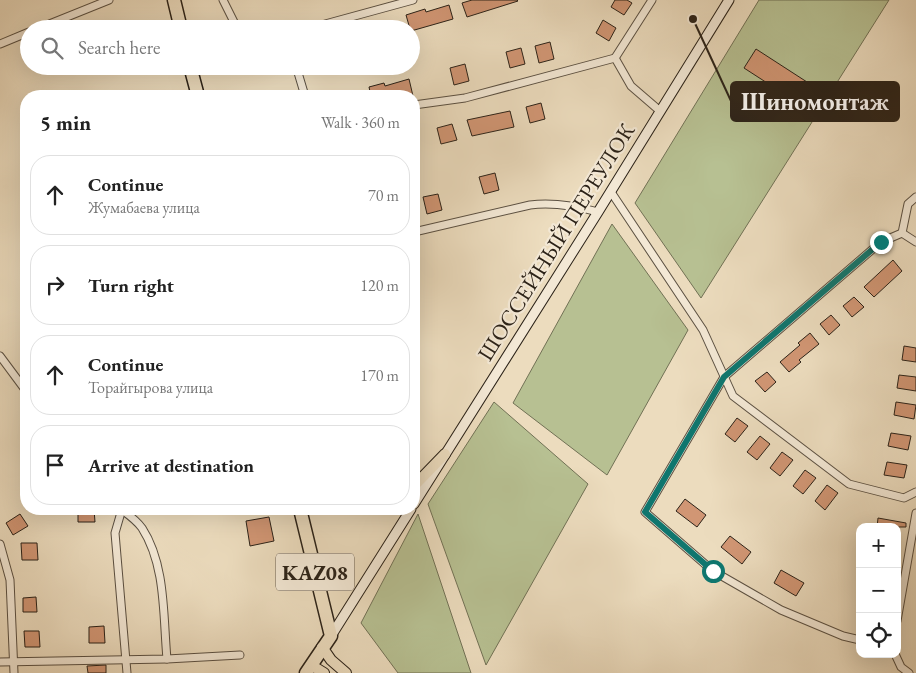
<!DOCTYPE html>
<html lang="en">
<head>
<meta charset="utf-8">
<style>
  :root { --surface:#fff; --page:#f2f2f2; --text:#222; --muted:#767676; --line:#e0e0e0 }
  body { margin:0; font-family:"EB Garamond",serif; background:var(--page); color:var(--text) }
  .controls { position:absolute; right:15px; bottom:15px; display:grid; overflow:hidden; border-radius:10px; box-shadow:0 5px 20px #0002 }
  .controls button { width:45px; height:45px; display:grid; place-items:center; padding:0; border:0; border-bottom:1px solid var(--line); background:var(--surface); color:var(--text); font:25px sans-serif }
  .stop { position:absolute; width:15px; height:15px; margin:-11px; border:4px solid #0f766e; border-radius:50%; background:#fff }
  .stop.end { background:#0f766e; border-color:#fff; box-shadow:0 1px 5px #0008 }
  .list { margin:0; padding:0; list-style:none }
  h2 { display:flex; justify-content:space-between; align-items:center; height:65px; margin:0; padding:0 20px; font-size:21px }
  h2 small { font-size:16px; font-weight:400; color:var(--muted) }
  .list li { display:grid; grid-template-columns:32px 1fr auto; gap:15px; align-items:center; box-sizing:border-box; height:80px; margin:0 10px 10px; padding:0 10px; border:1px solid var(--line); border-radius:20px }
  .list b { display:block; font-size:19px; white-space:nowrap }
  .list p { margin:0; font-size:16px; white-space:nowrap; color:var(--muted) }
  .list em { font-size:16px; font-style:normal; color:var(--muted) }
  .icon { flex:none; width:28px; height:28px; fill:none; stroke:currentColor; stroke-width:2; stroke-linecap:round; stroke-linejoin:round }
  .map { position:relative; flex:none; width:916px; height:673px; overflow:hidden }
  .search { position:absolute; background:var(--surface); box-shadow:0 5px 20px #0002; left:20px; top:20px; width:400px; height:55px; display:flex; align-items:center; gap:12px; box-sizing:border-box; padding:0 18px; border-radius:28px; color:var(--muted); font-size:19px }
  .panel { position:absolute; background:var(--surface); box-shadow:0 5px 20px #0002; left:20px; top:90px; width:400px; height:425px; border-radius:20px }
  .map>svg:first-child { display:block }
  .green { fill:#b7c092; stroke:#717155 }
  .building { fill:#d19674; stroke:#2b2218 }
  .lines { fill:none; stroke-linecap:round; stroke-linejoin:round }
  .street-casing { stroke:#5b5042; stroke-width:9 }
  .secondary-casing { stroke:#2b2218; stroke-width:11 }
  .primary-casing { stroke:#2b2218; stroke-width:12 }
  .highway-casing { stroke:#2b2218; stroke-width:15 }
  .street { stroke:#f3e8d5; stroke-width:7 }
  .secondary { stroke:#f3e8d5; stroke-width:9 }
  .primary { stroke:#ecdcbe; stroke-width:10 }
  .highway { stroke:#ecdcbe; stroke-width:12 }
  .route { stroke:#0f766e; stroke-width:6 }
  .labels { text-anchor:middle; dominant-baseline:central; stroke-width:4.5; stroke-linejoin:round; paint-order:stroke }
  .shield { fill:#f3e8d5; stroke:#675d51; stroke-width:1 }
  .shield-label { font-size:21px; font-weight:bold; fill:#2b2218 }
  .street-label { font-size:22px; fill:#2b2218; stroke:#f3e8d5 }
  .leader { fill:none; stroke:#2b2218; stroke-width:2 }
  .callout-dot { fill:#2b2218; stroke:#f3e8d5; stroke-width:2 }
  .callout { fill:#2b2218; stroke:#2b2218; stroke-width:2 }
  .callout-label { font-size:24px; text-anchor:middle; font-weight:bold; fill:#fff }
</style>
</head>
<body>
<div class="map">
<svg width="916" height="673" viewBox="0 0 916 673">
  <rect width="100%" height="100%" fill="#ecdcbe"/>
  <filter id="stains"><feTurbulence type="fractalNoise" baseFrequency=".004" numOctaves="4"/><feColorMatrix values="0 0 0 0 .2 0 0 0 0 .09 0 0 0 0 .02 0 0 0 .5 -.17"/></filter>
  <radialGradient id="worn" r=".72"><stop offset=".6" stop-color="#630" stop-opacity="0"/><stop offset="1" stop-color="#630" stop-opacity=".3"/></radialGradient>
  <g class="green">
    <path d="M759 0H889L701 298 635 203Z"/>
    <path d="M612 224 688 330 607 475 513 403Z"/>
    <path d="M494 402 588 484 486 665 428 504Z"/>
    <path d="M418 514 471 673H398L361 623Z"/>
  </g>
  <g class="building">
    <path d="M472 0H517L518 1 467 17 462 3Z"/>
    <path d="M615 0H627L632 3 624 15 611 7Z"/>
    <path d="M449 5 453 19 411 31 410 29 406 15 425 9 426 12Z"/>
    <path d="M603 20 616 28 609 41 596 33Z"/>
    <path d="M550 42 554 59 539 63 535 46Z"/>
    <path d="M521 48 525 64 510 68 506 52Z"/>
    <path d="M756 49 807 82 795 101 744 68Z"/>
    <path d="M465 64 469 81 454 85 450 68Z"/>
    <path d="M409 79 413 96H371L369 87 384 83 385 86Z"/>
    <path d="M541 103 545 119 530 123 526 107Z"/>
    <path d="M510 111 514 127 472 136 467 120Z"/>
    <path d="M452 124 457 140 441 144 437 128Z"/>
    <path d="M495 173 499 190 484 194 479 177Z"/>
    <path d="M438 194 442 210 427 214 423 197Z"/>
    <path d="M893 260 902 271 874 297 864 287Z"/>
    <path d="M854 297 864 307 852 317 843 306Z"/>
    <path d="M831 315 840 325 829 335 820 324Z"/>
    <path d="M810 333 819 344 799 360 801 362 789 372 780 362 800 345 798 343Z"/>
    <path d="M904 346 916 348V362L902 360Z"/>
    <path d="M767 372 776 382 765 392 755 381Z"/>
    <path d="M899 375 916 377V391L897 388Z"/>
    <path d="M896 402 916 405 914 419 894 415Z"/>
    <path d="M737 418 748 426 735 442 725 434Z"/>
    <path d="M891 433 911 436 908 450 888 446Z"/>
    <path d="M760 436 770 444 757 460 747 452Z"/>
    <path d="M782 452 793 460 780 476 770 468Z"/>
    <path d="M887 462 907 465 904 478 884 475Z"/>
    <path d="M805 470 816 478 803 494 793 486Z"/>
    <path d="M827 485 838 493 825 510 815 501Z"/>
    <path d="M685 499 706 515 697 527 676 511Z"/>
    <path d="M78 509H94L95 522H78Z"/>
    <path d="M20 514 28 526 13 535 6 523Z"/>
    <path d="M269 517 274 541 250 546 246 521Z"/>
    <path d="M878 518 906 523V527H877Z"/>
    <path d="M730 536 751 552 742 564 721 547Z"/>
    <path d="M21 543H37L38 560H22Z"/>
    <path d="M781 570 804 583 796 596 774 583Z"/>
    <path d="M36 597 37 612H23V598Z"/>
    <path d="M104 626 105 643H89V627Z"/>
    <path d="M24 631H39L40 647H25Z"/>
    <path d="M106 665V673H88L87 666Z"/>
  </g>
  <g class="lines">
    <g class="street-casing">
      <g id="street">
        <path d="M223 0 237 28 240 29"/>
        <path d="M37 29 109 0"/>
        <path d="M307 29 413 0"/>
        <path d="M0 44 29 32"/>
        <path d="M615 58 652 0"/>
        <path d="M296 66 305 96"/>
        <path d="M414 105 465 98 615 58 631 86 660 111"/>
        <path d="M611 192 703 330 733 396 849 484 904 498 916 492"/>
        <path d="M414 232 530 205C553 202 576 206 598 212"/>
        <path d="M902 233 916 242"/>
        <path d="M0 356 26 391"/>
        <path d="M122 509 115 533 127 673"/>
        <path d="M122 510C129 515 137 521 142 528 166 565 163 616 167 659"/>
        <path d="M0 544 10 580 14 673"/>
        <path d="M897 621 916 513"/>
        <path d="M860 640 843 636 781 610 713 571 645 512 724 377 881 242 902 233 908 204 916 197"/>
        <path d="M895 654 901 667 909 673"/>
        <path d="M0 662 167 659 240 655"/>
      </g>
    </g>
    <g class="secondary-casing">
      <g id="secondary">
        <path d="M414 504 598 212 729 0"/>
        <path d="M331 636 411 509"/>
      </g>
    </g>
    <g class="primary-casing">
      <g id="primary">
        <path d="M414 486 445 454"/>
        <path d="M363 509H368"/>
        <path d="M322 647 331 660 346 673"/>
        <path d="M311 665 324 673"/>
      </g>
    </g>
    <g class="highway-casing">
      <g id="highway">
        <path d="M174 0 181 29"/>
        <path d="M190 66 198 96"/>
        <path d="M300 509 331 636 306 673"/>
      </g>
    </g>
    <use href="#street" class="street"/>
    <use href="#secondary" class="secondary"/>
    <use href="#primary" class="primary"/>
    <use href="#highway" class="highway"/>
  </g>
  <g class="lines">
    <path class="route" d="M713 571 645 512 724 377 881 242"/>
  </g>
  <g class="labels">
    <rect class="shield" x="276" y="553.5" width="78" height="37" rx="4"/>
    <g class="shield-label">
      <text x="315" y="572">KAZ08</text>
    </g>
    <g class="street-label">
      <text transform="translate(556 242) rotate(-58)">ШОССЕЙНЫЙ ПЕРЕУЛОК</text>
    </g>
  </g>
  <path class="leader" d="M693 19L731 101"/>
  <circle class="callout-dot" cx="693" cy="19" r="5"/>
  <rect class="callout" x="731" y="82" width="168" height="39" rx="5"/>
  <g class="callout-label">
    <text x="815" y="110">Шиномонтаж</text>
  </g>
  <rect width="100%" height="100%" filter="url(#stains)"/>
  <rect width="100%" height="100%" fill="url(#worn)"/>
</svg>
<div class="controls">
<button>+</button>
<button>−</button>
<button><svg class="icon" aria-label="locate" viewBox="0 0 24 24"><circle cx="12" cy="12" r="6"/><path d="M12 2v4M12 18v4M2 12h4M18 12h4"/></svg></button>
</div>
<div class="stop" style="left:713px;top:571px"></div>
<div class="stop end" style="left:881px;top:242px"></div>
<div class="search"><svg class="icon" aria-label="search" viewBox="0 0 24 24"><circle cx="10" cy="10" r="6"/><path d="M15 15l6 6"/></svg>Search here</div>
<section class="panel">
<h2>5 min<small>Walk · 360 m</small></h2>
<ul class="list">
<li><svg class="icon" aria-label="ahead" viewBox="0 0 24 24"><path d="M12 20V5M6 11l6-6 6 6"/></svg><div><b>Continue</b><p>Жумабаева улица</p></div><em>70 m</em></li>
<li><svg class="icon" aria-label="right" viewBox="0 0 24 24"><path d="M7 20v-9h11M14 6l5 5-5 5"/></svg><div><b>Turn right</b></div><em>120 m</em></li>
<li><svg class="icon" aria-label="ahead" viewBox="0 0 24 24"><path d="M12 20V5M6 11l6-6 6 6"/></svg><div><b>Continue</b><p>Торайгырова улица</p></div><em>170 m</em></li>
<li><svg class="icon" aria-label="arrive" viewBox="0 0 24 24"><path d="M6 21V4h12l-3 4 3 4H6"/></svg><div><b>Arrive at destination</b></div></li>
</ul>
</section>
</div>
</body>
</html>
